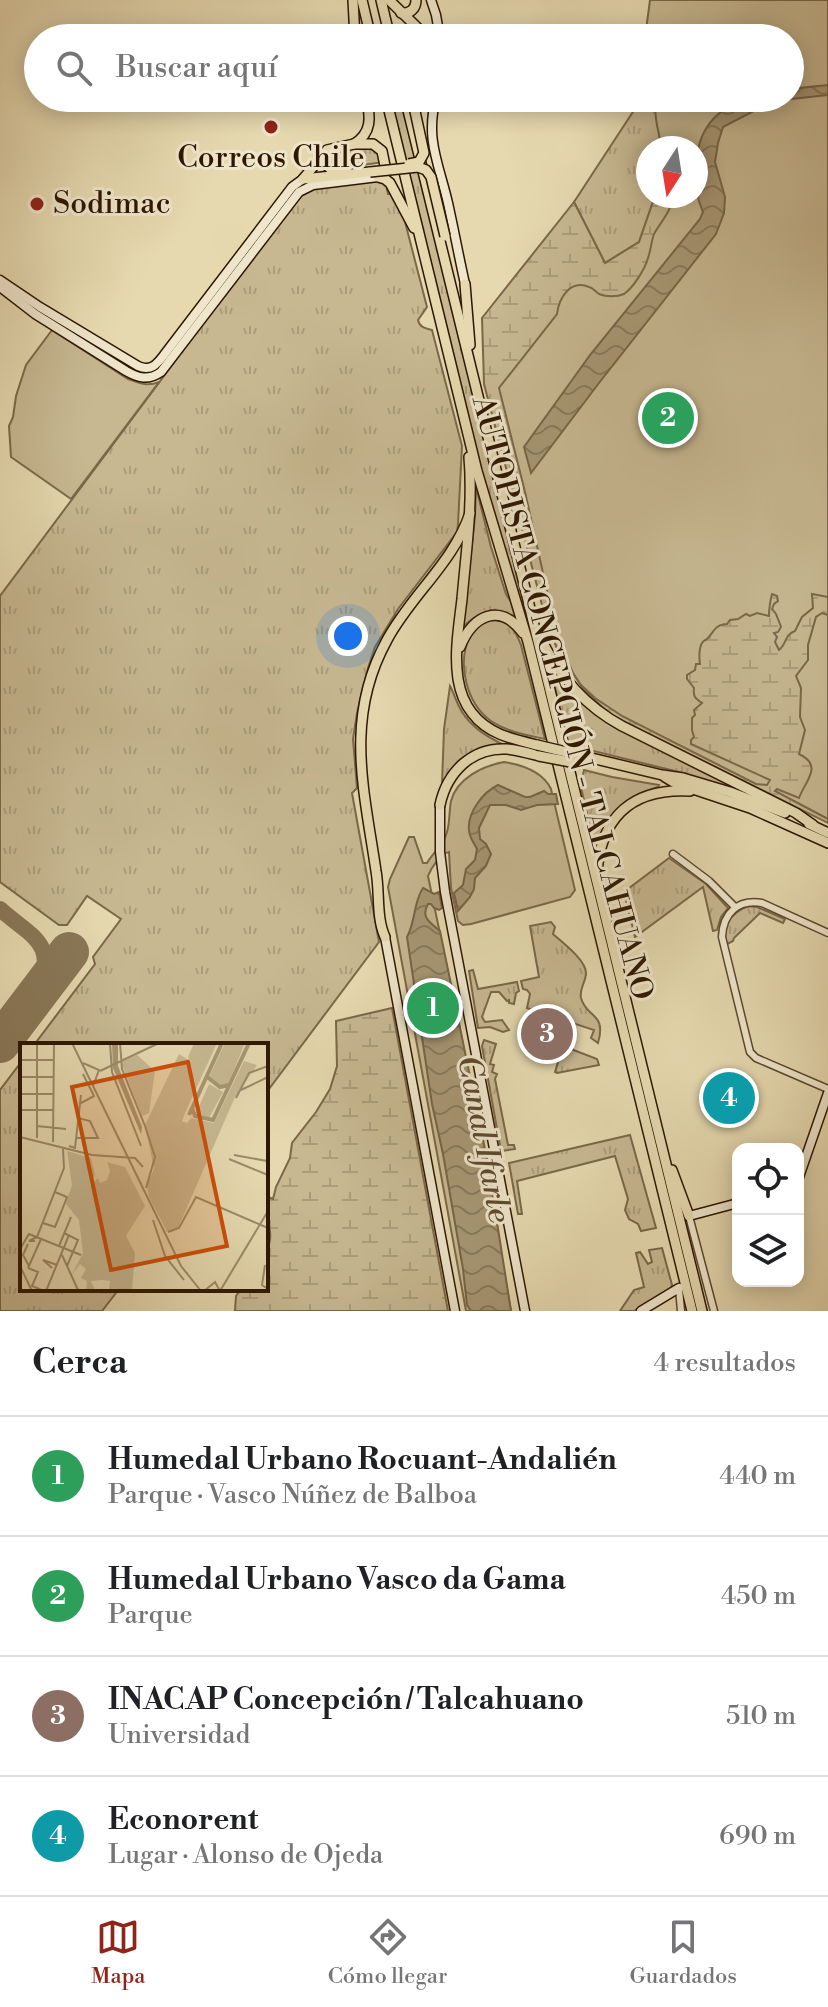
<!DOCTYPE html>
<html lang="es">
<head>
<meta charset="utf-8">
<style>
  :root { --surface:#fff; --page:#f6f6f6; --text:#202124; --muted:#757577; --line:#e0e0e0; --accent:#8f2418 }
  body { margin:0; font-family:"Libre Bodoni",serif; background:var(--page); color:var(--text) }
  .controls { position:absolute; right:24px; bottom:24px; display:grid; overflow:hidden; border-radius:16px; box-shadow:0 4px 20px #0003 }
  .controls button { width:72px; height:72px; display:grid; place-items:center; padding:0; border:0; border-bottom:2px solid var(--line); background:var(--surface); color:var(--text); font:40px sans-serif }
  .compass { position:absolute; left:636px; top:136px; width:72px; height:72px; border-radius:50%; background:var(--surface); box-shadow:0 4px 20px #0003; rotate:192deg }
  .you { position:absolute; left:348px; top:636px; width:28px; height:28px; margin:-20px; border:6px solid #fff; border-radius:50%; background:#1a73e8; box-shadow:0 0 0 12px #1a73e833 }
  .badge { display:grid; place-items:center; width:52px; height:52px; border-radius:50%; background:var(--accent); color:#fff; font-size:26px; font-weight:700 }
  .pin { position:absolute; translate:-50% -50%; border:4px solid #fff; box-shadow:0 2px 8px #0006 }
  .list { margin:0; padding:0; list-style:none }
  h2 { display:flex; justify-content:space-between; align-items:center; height:104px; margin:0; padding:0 32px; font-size:34px }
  h2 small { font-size:26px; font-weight:400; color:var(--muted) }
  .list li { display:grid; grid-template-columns:52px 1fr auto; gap:24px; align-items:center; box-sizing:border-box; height:120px; padding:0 32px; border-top:2px solid var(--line) }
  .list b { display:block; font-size:30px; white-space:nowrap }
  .list p { margin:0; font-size:26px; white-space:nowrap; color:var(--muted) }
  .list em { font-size:26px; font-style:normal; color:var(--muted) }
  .icon { flex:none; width:44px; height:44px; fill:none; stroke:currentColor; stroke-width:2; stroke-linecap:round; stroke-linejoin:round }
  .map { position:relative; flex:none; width:828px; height:1311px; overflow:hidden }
  .search { position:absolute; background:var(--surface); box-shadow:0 4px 20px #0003; left:24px; right:24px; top:24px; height:88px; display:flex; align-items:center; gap:20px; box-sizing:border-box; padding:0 28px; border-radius:44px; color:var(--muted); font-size:30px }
  .sheet { height:584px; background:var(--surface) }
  nav { display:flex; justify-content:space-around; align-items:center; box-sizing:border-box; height:112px; border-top:2px solid var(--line); background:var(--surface); font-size:22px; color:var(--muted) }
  nav a { display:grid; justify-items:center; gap:4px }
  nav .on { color:var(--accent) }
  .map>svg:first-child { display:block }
  .grass { fill:url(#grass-tufts); stroke:#7a6849; stroke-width:2 }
  .wetland { fill:url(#wetland-marsh); stroke:#7a6849; stroke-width:2 }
  .park { fill:#c7b892; stroke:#7a6849; stroke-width:2 }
  .water { fill:url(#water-waves); stroke:#766446; stroke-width:2 }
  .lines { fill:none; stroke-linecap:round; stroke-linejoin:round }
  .taxiway { stroke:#8a7858; stroke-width:16 }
  .runway { stroke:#8a7858; stroke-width:40 }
  .street-casing { stroke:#5b482c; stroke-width:9 }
  .secondary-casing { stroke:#2d1700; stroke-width:11 }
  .primary-casing { stroke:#2d1700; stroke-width:12 }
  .street { stroke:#efe6cc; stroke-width:6 }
  .secondary { stroke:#efe6cc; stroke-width:8 }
  .primary { stroke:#e6d9b0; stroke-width:9 }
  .primary-bridge-casing { stroke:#2d1700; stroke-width:12; stroke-linecap:butt }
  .primary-bridge { stroke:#e6d9b0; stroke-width:9 }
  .poi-dot { fill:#8f2418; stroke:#efe6cc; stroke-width:3 }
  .labels { text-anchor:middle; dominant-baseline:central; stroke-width:6; stroke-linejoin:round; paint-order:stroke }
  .poi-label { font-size:30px; fill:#2d1700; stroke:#efe6cc }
  .street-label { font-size:30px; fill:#2d1700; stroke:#efe6cc }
  .water-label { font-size:32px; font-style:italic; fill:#5e4a2e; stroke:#efe6cc }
  .inset-river { fill:none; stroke:#a79774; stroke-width:4 }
  .inset-road { fill:none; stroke:#9c8b6a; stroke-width:2 }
  .view { fill:#cc4f0a; fill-opacity:0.15; stroke:#cc4f0a; stroke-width:4 }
  .inset-edge { fill:none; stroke:#2d1700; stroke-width:4 }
</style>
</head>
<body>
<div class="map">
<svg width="828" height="1311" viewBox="0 0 828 1311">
  <defs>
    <pattern id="grass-tufts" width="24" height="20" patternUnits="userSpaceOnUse" patternTransform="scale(2)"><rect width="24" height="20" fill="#c7b892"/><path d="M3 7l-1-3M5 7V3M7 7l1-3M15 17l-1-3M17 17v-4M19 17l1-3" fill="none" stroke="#ab9d7c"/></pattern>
    <pattern id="wetland-marsh" width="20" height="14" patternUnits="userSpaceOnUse" patternTransform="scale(2)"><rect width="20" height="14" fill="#c7b892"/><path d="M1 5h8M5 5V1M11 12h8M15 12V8" fill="none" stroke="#ab9d7c"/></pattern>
    <pattern id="water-waves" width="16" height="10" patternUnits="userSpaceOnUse" patternTransform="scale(2)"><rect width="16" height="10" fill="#a79774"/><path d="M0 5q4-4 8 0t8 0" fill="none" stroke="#887a5d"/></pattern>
  </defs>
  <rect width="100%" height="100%" fill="#e6d9b0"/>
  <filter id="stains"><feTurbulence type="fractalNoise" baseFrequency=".0025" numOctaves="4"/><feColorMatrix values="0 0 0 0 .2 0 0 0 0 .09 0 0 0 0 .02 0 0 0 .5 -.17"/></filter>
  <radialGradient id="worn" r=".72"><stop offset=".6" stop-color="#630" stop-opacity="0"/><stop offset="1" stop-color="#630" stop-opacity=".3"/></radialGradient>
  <g class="grass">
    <path d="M390 98H402L559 744H557L477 456Z"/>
    <path d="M642 98H674L667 148H648V196H655L639 242 605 263 574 202Z"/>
    <path d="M372 146 375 147 384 162 335 169 331 167 329 158 335 151Z"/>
    <path d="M385 179 388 194H393L404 218 427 307 418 320C420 328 425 328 432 330L462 446 458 524 457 532 398 609 375 647 368 668 357 713 353 739 357 788 352 793 379 942 266 1093V1045H34L95 964 93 957 121 919 87 896 67 925H59L0 882V596L243 270 306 190Z"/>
    <path d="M476 487 491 547 506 594 511 602 515 616C492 611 484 607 465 625H463L475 517Z"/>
    <path d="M491 619C509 621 515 629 521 645L545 739C527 735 507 732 491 721 466 703 456 662 471 634 475 626 484 623 491 619Z"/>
    <path d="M549 664 566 686 588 708 611 725 758 799 679 772 569 745Z"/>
    <path d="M450 686C454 693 456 702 461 710 471 728 489 738 508 747L485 748 442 784 444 729Z"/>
    <path d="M584 770 612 777 659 785 658 787 641 793 630 800 595 856 593 839 579 779H582Z"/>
    <path d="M669 858 706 884 728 908 721 917 717 930 713 931 703 887 635 937 624 892Z"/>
    <path d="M748 906 757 907 785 919 783 923 760 913 734 938 733 941 727 944C720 926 731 913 748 906Z"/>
    <path d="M551 922 555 927 553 934C562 942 586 960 586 973 586 982 579 988 581 998 586 1018 607 1012 598 1043L591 1038 594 1030 527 1008 530 994 527 990 523 989 521 981 539 977 530 926Z"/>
    <path d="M473 970 478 989 517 982 519 991 516 993 514 1004 509 1003V1000L507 1001 499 992H491L482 1017 485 1022 502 1020 509 1030 503 1032 490 1027 478 1028 469 971Z"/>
    <path d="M484 1040 496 1044 490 1064 494 1065 492 1072 497 1074 495 1079 508 1145H514L515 1149 501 1151 482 1046Z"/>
    <path d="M563 1046 597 1059 599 1065 557 1073 555 1072Z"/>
    <path d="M22 1061V1289H119L102 1311H0V1090Z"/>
    <path d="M630 1135 656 1228 641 1231 638 1224 629 1219 625 1210 628 1199 615 1156 517 1181 522 1214H518L509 1163Z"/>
    <path d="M662 1248 672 1285 671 1288 634 1311H620L634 1290 644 1287 636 1253 640 1252 648 1264 652 1262 649 1250Z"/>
  </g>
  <g class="wetland">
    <path d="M828 95V823L611 715 584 690 557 649 542 605 484 384 482 318 574 202 605 263 639 242 655 196H696L703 212Z"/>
    <path d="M392 1008 448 1311H235L236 1296 241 1289H266V1251C273 1239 270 1230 267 1217 265 1210 266 1203 266 1196L273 1199 276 1187 290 1158 292 1143 316 1112 330 1089 337 1066 336 1021Z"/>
  </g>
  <g class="park">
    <path d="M650 0H828V597L812 594 813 608 802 617 795 631C784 635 787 644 779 650L775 642 777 637 774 633 778 632 781 627 776 614 772 609 774 604 778 601 777 596 772 594C770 602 769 609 769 616L757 613 750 616 746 614 738 619 730 620 727 624C714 625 715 631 707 639 705 640 703 641 702 643 699 648 699 658 700 664H696L695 670 687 675V679L694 688C693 697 695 698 702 703L694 710 695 715 692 718V730L694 737 691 740V744L770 780 767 785 756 784 622 716 595 698 581 685 573 673 557 636 525 492 499 388 557 314C559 298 570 279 589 287 593 288 596 292 599 294 606 297 617 297 624 294 633 288 645 269 648 258 651 250 651 242 654 234 662 220 670 213 674 196H696V148H650C664 141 659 137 657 125 654 109 658 113 649 98H790V38H645Z"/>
    <path d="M52 330 128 379C139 383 147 387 159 382L71 499 11 457 9 426 13 417 16 396 26 365Z"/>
    <path d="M822 613 828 615V819L775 791 777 789 799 798C805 781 824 766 799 754L805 730 800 717 801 688 796 676 808 660V645L816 617Z"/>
    <path d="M504 762C523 765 543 772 551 789L575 890 570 897 471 924 463 925 458 921 451 888 449 852C441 853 431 868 428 876L462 1039 511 1311H466L388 887 390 879 409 837H414L423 863H427C433 853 444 844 447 832 450 822 449 811 451 801 457 778 483 766 504 762Z"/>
  </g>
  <g class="water">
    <path d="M828 85V95L773 101 723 127 718 143 715 162 725 197 724 213 716 234 599 383 531 473 524 447 590 355 700 219 703 212C696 197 696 186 696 170 696 131 715 107 752 98 764 96 778 98 790 98V89Z"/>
    <path d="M498 785 525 797H530L544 791 548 794H556L558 804 537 805 521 810 506 805H490L479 828 480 839 486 844 491 854 486 866 475 878 474 889 470 897 458 911 454 893 463 885 466 869 475 860 477 849C474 843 469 837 469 830 467 813 483 792 498 785Z"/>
    <path d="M423 888 434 894 439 892 442 908 439 910 434 908 431 904H428C420 918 431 923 440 931L487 1159 511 1311H471L467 1305 463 1269 443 1154 432 1104 407 937C416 921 413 903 423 888Z"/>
  </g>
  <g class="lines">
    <path class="taxiway" d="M0 909C32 938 58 941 38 993"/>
    <path class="runway" d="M0 1043 69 952"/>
    <g class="street-casing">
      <g id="street">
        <path d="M673 854 709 881 735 907"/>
        <path d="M828 933 762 903C738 899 723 913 722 937L750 1052 756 1058 828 1089"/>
        <path d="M689 1216 714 1311"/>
        <path d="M679 1288 681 1311"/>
      </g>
    </g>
    <g class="secondary-casing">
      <g id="secondary">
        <path d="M431 0 436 15 440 38"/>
        <path d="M436 98C425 139 439 164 448 203 454 230 459 257 465 284"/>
        <path d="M0 280 40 307 138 366C151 372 157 364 164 355L292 187 303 179"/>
        <path d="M0 287 35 314 126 371C138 378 148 381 161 372L299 192 313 185 378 177"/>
        <path d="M440 805V852L445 892 525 1311"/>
        <path d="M385 937 455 1311"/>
        <path d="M798 1180 828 1093"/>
        <path d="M689 1216 738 1203"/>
        <path d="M641 1311 679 1288"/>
      </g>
    </g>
    <g class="primary-casing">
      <g id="primary">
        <path d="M353 0 355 38"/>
        <path d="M362 0 371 38"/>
        <path d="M381 0 390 38"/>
        <path d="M389 0 428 38"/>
        <path d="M401 13C410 14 416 9 416 0"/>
        <path d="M386 98 477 471 528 642 692 1311"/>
        <path d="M405 98 702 1311"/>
        <path d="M354 144C372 133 371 117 366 98"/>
        <path d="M328 151C321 164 329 171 342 172"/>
        <path d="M303 179 327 150 354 144H373L382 151 385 166 383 172 378 177 385 179 390 183 414 228"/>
        <path d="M303 179 370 172"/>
        <path d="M465 284 470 345"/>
        <path d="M469 457C473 505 466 552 462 599 459 625 454 653 458 679 460 691 464 703 472 713 488 734 512 739 537 745"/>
        <path d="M541 639C559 676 585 706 622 726L796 813 813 825"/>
        <path d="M460 647C473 615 500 602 523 633"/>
        <path d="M579 755 662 775 683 778 730 792 785 813"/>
        <path d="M665 777 675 783 750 808 828 843"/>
        <path d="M440 805C447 772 472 747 507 749 518 750 528 753 539 756"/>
        <path d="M809 824 828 833"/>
        <path d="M597 873C601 816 633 788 690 791"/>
        <path d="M385 937C376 917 380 893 376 871 364 789 344 718 387 640 411 595 454 562 470 513"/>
        <path d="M672 1170 689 1216"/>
      </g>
    </g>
    <use href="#street" class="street"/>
    <use href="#secondary" class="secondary"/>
    <use href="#primary" class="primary"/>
    <g class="primary-bridge-casing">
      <g id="primary-bridge">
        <path d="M409 164 419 162 424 153 413 102"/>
        <path d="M370 172 418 167 426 170 431 177 445 236"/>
        <path d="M537 745 579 755"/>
        <path d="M539 756 581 764"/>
      </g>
    </g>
    <use href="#primary-bridge" class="primary-bridge"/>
  </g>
  <g class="poi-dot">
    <circle cx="271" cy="127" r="8"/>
    <circle cx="37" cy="204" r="8"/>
  </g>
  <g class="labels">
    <g class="poi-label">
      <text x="271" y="158">Correos Chile</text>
      <text x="53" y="204" text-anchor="start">Sodimac</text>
    </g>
    <g class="street-label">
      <text transform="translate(562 698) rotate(75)">AUTOPISTA CONCEPCIÓN - TALCAHUANO</text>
    </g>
    <g class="water-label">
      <text transform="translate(484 1139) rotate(79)">Canal Ifarle</text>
    </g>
  </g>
  <g transform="translate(20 1043)">
    <rect width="248" height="248" fill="#e6d9b0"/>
    <path d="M174 0H197L165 70 162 78 167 80 171 75 194 80 224 18 237 22 215 54 158 185 147 189 129 154 127 142 134 126 125 82 159 11 172 19 168 14ZM205 0H225L208 41 202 43 189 34ZM189 41 203 49 189 75 176 70Z" fill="#c7b892"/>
    <path d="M117 12 135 28 129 70 122 73 101 19Z" fill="#c7b892"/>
    <path d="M47 108 71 115 75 132 70 143 78 135 80 140 87 137 90 128 87 119 76 116 105 124 125 163 106 193 115 210 112 248H77L89 246 90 238 82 237 71 238 75 247 66 248 67 238 61 235 66 226 60 221 51 233 63 210 59 177 46 161 52 142Z" fill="#c7b892"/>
    <path d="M92 0H98V23L122 84 121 91 93 25Z" fill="#a79774"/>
    <path class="inset-river" d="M186 33 200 44 209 42M172 65 175 73 193 77 229 0M169 72 202 0"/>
    <path class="inset-road" d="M52 0 161 223 181 248M90 0 92 29 121 103M100 0 102 26 125 83M0 1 27 0M1 17H34M63 20 79 27 73 43M80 28 139 0M0 34H34M221 47 248 34M1 51H33M216 55 229 30 248 23M61 60 74 53 63 31M0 67H33M17 83 46 86M125 83 135 114 126 145M1 90V0M0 94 72 112 115 115 123 124M17 95V0M56 95H78L70 78 58 75M33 99 34 0M49 103 55 105 61 52M214 112 247 118M209 116 248 132M133 177 145 213 164 237M23 180 35 184 42 167 47 154 35 149M148 189 159 185 176 154 248 185M44 190 58 197 47 223M15 198H9L17 194 44 125 43 106M8 201 3 212 9 223M39 203 51 174M0 206 9 191 61 212M42 212 58 247M245 222 242 242 248 246M0 223 12 248M8 225 18 229 12 243 24 248M8 225 21 196M32 225 23 217 37 222M26 248 49 192M184 248 195 239 200 248 248 168"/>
    <path class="view" d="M168 19 207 203 91 227 52 44Z"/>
    <rect width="248" height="248" class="inset-edge"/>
  </g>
  <rect width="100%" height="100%" filter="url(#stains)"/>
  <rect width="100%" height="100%" fill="url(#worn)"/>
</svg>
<div class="controls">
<button><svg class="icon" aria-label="locate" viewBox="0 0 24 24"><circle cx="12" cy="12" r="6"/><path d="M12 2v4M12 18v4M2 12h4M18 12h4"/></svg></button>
<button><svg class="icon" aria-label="layers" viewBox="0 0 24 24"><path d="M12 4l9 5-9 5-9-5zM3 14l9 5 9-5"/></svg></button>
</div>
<svg class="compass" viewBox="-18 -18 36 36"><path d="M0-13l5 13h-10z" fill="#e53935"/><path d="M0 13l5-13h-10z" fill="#757577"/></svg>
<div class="you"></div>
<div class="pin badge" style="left:433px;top:1008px;background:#2e9e5b">1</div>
<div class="pin badge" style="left:668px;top:418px;background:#2e9e5b">2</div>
<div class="pin badge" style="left:547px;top:1034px;background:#8d6e63">3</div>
<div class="pin badge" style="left:729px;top:1098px;background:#0f9aa8">4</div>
<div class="search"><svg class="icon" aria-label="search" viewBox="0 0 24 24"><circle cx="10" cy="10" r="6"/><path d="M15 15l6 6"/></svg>Buscar aquí</div>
</div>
<section class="sheet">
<h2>Cerca<small>4 resultados</small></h2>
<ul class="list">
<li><span class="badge" style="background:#2e9e5b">1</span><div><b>Humedal Urbano Rocuant-Andalién</b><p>Parque · Vasco Núñez de Balboa</p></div><em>440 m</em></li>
<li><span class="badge" style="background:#2e9e5b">2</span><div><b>Humedal Urbano Vasco da Gama</b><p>Parque</p></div><em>450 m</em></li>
<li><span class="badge" style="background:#8d6e63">3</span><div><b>INACAP Concepción / Talcahuano</b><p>Universidad</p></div><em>510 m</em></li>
<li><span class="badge" style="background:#0f9aa8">4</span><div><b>Econorent</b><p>Lugar · Alonso de Ojeda</p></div><em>690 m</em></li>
</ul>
</section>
<nav>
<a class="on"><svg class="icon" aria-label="map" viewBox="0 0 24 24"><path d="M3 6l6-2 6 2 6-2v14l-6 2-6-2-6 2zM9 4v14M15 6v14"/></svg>Mapa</a>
<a><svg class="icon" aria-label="directions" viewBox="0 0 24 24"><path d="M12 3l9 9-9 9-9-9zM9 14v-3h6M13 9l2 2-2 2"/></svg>Cómo llegar</a>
<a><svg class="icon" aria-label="saved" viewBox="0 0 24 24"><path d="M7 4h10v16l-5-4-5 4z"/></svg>Guardados</a>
</nav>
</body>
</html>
